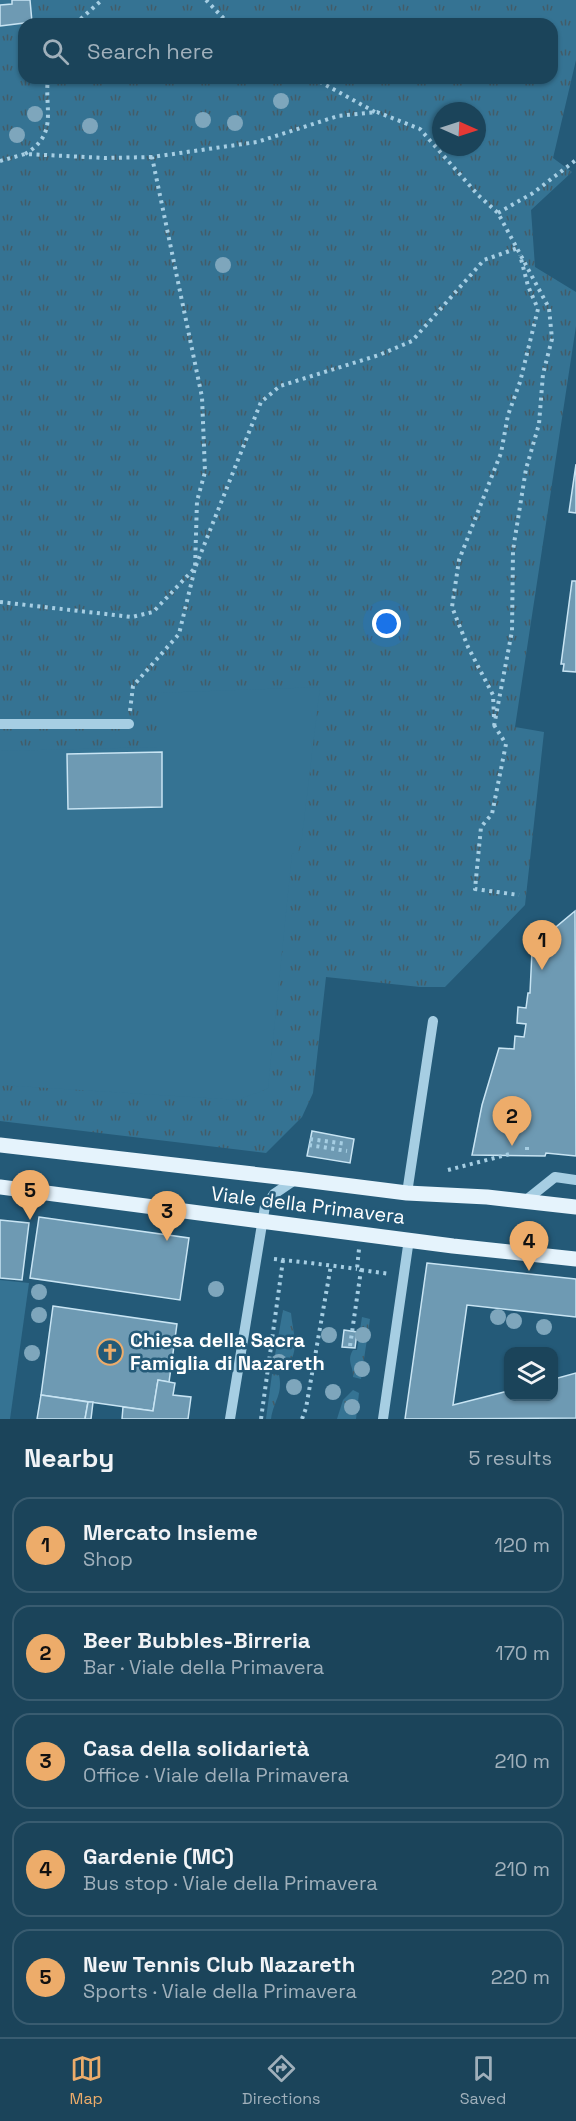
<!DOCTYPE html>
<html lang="en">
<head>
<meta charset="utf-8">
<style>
  :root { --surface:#1b445a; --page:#244b60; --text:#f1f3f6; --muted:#a0b0bb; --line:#395c70; --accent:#edac6a }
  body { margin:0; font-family:"Space Grotesk",sans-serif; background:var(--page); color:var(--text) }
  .controls { position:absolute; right:18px; bottom:18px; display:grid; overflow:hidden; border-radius:12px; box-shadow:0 2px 4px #0004 }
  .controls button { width:54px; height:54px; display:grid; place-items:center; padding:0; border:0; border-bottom:2px solid var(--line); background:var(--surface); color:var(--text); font:30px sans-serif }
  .compass { position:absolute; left:432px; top:102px; width:54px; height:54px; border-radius:50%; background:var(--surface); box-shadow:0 2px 4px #0004; rotate:93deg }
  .you { position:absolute; left:387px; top:624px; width:21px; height:21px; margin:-15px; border:4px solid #fff; border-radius:50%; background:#1a73e8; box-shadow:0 0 0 9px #1a73e833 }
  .badge { display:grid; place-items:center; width:39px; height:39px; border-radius:50%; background:var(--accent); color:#111; font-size:20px; font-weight:700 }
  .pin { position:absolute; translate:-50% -50px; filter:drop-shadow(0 2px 3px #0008) }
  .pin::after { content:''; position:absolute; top:32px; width:21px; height:18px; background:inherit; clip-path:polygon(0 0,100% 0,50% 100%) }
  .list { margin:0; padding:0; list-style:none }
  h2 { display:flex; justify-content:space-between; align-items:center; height:78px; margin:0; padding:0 24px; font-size:26px }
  h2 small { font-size:20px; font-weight:400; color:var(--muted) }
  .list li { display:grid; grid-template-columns:39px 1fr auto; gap:18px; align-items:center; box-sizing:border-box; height:96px; margin:0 12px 12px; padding:0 12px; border:2px solid var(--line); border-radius:18px }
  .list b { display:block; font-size:22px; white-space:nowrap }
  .list p { margin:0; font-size:20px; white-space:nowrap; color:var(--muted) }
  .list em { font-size:20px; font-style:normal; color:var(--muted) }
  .icon { flex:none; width:33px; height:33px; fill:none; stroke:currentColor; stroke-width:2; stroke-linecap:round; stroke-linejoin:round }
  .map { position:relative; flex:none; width:576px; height:1419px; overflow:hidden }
  .search { position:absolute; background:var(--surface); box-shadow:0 2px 4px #0004; left:18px; right:18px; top:18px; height:66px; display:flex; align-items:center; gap:15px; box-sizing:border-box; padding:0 21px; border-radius:18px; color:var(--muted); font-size:22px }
  .sheet { height:618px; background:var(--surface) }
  nav { display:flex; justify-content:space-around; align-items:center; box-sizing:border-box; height:84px; border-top:2px solid var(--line); background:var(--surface); font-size:16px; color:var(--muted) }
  nav a { display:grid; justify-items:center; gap:3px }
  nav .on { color:var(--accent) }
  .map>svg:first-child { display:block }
  .grass { fill:url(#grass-tufts); fill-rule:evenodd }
  .garden { fill:#357393 }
  .building { fill:#6e9ab3; stroke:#c8e4f3; stroke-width:1.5 }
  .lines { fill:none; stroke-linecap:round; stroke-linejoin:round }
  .path { stroke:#a6cee3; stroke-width:4; stroke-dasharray:3 4.5; stroke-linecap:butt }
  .minor { stroke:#a6cee3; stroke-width:10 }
  .major { stroke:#e5f3fc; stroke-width:15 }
  .tree { fill:#7ea6bc }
  .labels { text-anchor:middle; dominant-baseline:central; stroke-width:5; stroke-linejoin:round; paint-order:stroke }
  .street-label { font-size:20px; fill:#fff; stroke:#245a78 }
  .poi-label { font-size:20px; font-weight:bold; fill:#fff; stroke:#245a78; text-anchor:start }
</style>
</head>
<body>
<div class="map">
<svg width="576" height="1419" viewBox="0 0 576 1419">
  <defs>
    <pattern id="grass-tufts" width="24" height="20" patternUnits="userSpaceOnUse" patternTransform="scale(1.5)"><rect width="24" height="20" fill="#357393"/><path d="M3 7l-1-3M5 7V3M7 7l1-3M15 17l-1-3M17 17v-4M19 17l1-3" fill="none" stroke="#435c68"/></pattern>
  </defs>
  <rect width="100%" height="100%" fill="#245a78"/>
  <g class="grass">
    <path d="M0 0H576V60L553 158 572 172 531 210 535 267 576 292V326L515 727 544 732 525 905 445 987H420L326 977 313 1093 302 1117 266 1153 0 1121ZM24 24H552V78H24ZM441 111H477V147H441Z"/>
    <path d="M283 1310 291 1313C293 1335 301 1349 286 1368L273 1366Z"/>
    <path d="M362 1317 370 1319 361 1379 353 1377C354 1367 346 1361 353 1350H357Z"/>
    <path d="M272 1374 279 1375C283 1395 274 1400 271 1419H266Z"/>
    <path d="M353 1390 359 1393 356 1419H337L343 1400Z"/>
  </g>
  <g class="garden">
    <path d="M320 687 302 837 298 853 292 854 268 1088C258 1094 249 1094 239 1100L0 1085V751L157 747V693Z"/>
    <path d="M0 1280 29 1283 10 1419H0Z"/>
  </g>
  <g class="building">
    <path d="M12 0H30L32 22 0 26V5L12 4Z"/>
    <path d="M576 464V513L569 512Z"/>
    <path d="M572 581H576V672L563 671 564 664H561Z"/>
    <path d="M162 752V807L68 809 67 754Z"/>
    <path d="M575 911 576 1156 546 1153 545 1156 472 1155 482 1105 499 1048 514 1049 515 1036 524 1037 526 1024 517 1023 518 1007 526 1008 528 993H530L532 951 552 952 556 927Z"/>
    <path d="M312 1131 354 1139 350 1163 307 1156Z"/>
    <path d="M39 1217 189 1238 180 1300 30 1278Z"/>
    <path d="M0 1220 29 1223 22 1280 0 1278Z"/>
    <path d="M427 1263 576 1279V1317L467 1305 453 1405 508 1391V1396H554V1379L576 1373V1418L405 1419Z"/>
    <path d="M53 1306 177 1324 169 1382 158 1380 153 1411 41 1395Z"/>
    <path d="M344 1330 357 1332 355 1348 342 1347Z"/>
    <path d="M158 1380 175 1383 173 1395 191 1397 188 1419H122L123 1407 153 1411Z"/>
    <path d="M41 1395 88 1402 85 1419H37Z"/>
    <path d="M88 1402H93L91 1419H85Z"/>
  </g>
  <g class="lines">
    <g class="path">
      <path d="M206 0 229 24"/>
      <path d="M75 24 102 0"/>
      <path d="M313 78 375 112"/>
      <path d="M25 154C59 134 44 109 48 78"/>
      <path d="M0 161 25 154 105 158 152 157"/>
      <path d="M498 213 533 193 576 160"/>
      <path d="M0 602 132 617 153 612 195 568 261 402 280 386 379 355 412 341 484 260 518 248"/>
      <path d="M130 711 133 686 179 634 195 568 197 501 205 472 202 397 152 157 257 142 338 116 377 112 420 129 478 195 498 213 549 308 552 339 543 374 539 424 526 469 513 550 512 631 494 726"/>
      <path d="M494 717 493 695 468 647 452 607 459 560 501 453 508 415 520 382 538 309 528 286 520 255"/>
      <path d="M494 725 506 744 492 814 481 827 475 889 519 895"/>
      <path d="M310 1139 347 1144"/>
      <path d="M309 1145 347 1151"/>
      <path d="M527 1150V1147"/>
      <path d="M448 1170 510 1154"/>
      <path d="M274 1259C302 1262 329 1265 357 1269"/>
      <path d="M361 1270 390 1274"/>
      <path d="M350 1346 361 1270 357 1269 359 1249"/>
      <path d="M261 1419 283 1260"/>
      <path d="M302 1419 306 1408 331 1265"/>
    </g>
    <g class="minor">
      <path d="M0 724H129"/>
      <path d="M407 1193 433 1021"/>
      <path d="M525 1201 555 1177 576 1180"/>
      <path d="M230 1419 265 1206 274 1194 296 1179"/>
      <path d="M383 1419 409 1239"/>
    </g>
    <g class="major">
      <path d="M0 1145 296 1179 407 1193 487 1197 576 1207"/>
      <path d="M0 1187 453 1246 576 1259"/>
    </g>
  </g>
  <g class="tree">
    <circle cx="281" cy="101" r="8"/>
    <circle cx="35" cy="114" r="8"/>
    <circle cx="203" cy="120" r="8"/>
    <circle cx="235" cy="123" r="8"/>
    <circle cx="90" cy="126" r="8"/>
    <circle cx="17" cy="135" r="8"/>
    <circle cx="223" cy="265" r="8"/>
    <circle cx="216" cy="1289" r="8"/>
    <circle cx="39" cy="1292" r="8"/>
    <circle cx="39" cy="1315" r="8"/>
    <circle cx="498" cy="1317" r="8"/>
    <circle cx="514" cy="1321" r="8"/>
    <circle cx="544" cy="1327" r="8"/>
    <circle cx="329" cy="1335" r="8"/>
    <circle cx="363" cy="1335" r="8"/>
    <circle cx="32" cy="1353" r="8"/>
    <circle cx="279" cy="1362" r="8"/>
    <circle cx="362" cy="1369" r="8"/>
    <circle cx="294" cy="1387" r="8"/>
    <circle cx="333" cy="1392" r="8"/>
    <circle cx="352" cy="1407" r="8"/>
  </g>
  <defs>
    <g id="church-ring" transform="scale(1.35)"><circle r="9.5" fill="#245a78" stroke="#edac6a" stroke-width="1.5"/><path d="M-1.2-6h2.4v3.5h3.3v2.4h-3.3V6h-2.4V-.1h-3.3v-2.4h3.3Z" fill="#edac6a"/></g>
  </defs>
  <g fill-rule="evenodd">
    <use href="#church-ring" x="110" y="1352"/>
  </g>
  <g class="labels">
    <g class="street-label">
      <text transform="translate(308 1205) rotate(7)">Viale della Primavera</text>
    </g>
    <g class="poi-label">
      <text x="130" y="1340">Chiesa della Sacra<tspan x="130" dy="23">Famiglia di Nazareth</tspan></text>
    </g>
  </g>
</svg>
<div class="controls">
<button><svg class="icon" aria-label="layers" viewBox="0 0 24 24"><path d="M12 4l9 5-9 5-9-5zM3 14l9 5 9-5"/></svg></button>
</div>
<svg class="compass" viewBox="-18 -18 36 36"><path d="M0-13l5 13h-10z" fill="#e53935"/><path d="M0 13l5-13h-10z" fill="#a0b0bb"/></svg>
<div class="you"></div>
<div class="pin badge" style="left:542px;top:970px">1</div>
<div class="pin badge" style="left:512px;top:1146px">2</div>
<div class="pin badge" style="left:167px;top:1241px">3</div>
<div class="pin badge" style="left:529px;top:1271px">4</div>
<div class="pin badge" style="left:30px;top:1220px">5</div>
<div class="search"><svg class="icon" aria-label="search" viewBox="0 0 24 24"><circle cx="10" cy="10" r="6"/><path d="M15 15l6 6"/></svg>Search here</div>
</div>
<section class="sheet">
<h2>Nearby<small>5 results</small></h2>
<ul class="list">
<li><span class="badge">1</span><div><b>Mercato Insieme</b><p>Shop</p></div><em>120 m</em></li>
<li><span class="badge">2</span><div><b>Beer Bubbles-Birreria</b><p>Bar · Viale della Primavera</p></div><em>170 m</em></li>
<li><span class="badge">3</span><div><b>Casa della solidarietà</b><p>Office · Viale della Primavera</p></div><em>210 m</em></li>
<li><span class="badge">4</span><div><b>Gardenie (MC)</b><p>Bus stop · Viale della Primavera</p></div><em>210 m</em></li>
<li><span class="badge">5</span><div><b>New Tennis Club Nazareth</b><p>Sports · Viale della Primavera</p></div><em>220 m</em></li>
</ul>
</section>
<nav>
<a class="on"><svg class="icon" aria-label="map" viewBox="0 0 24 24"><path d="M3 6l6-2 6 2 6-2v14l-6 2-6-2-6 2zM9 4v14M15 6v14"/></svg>Map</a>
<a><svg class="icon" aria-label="directions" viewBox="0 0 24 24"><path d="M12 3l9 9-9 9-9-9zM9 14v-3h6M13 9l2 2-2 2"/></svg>Directions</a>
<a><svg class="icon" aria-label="saved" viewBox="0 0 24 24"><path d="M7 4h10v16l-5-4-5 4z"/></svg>Saved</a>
</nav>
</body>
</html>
